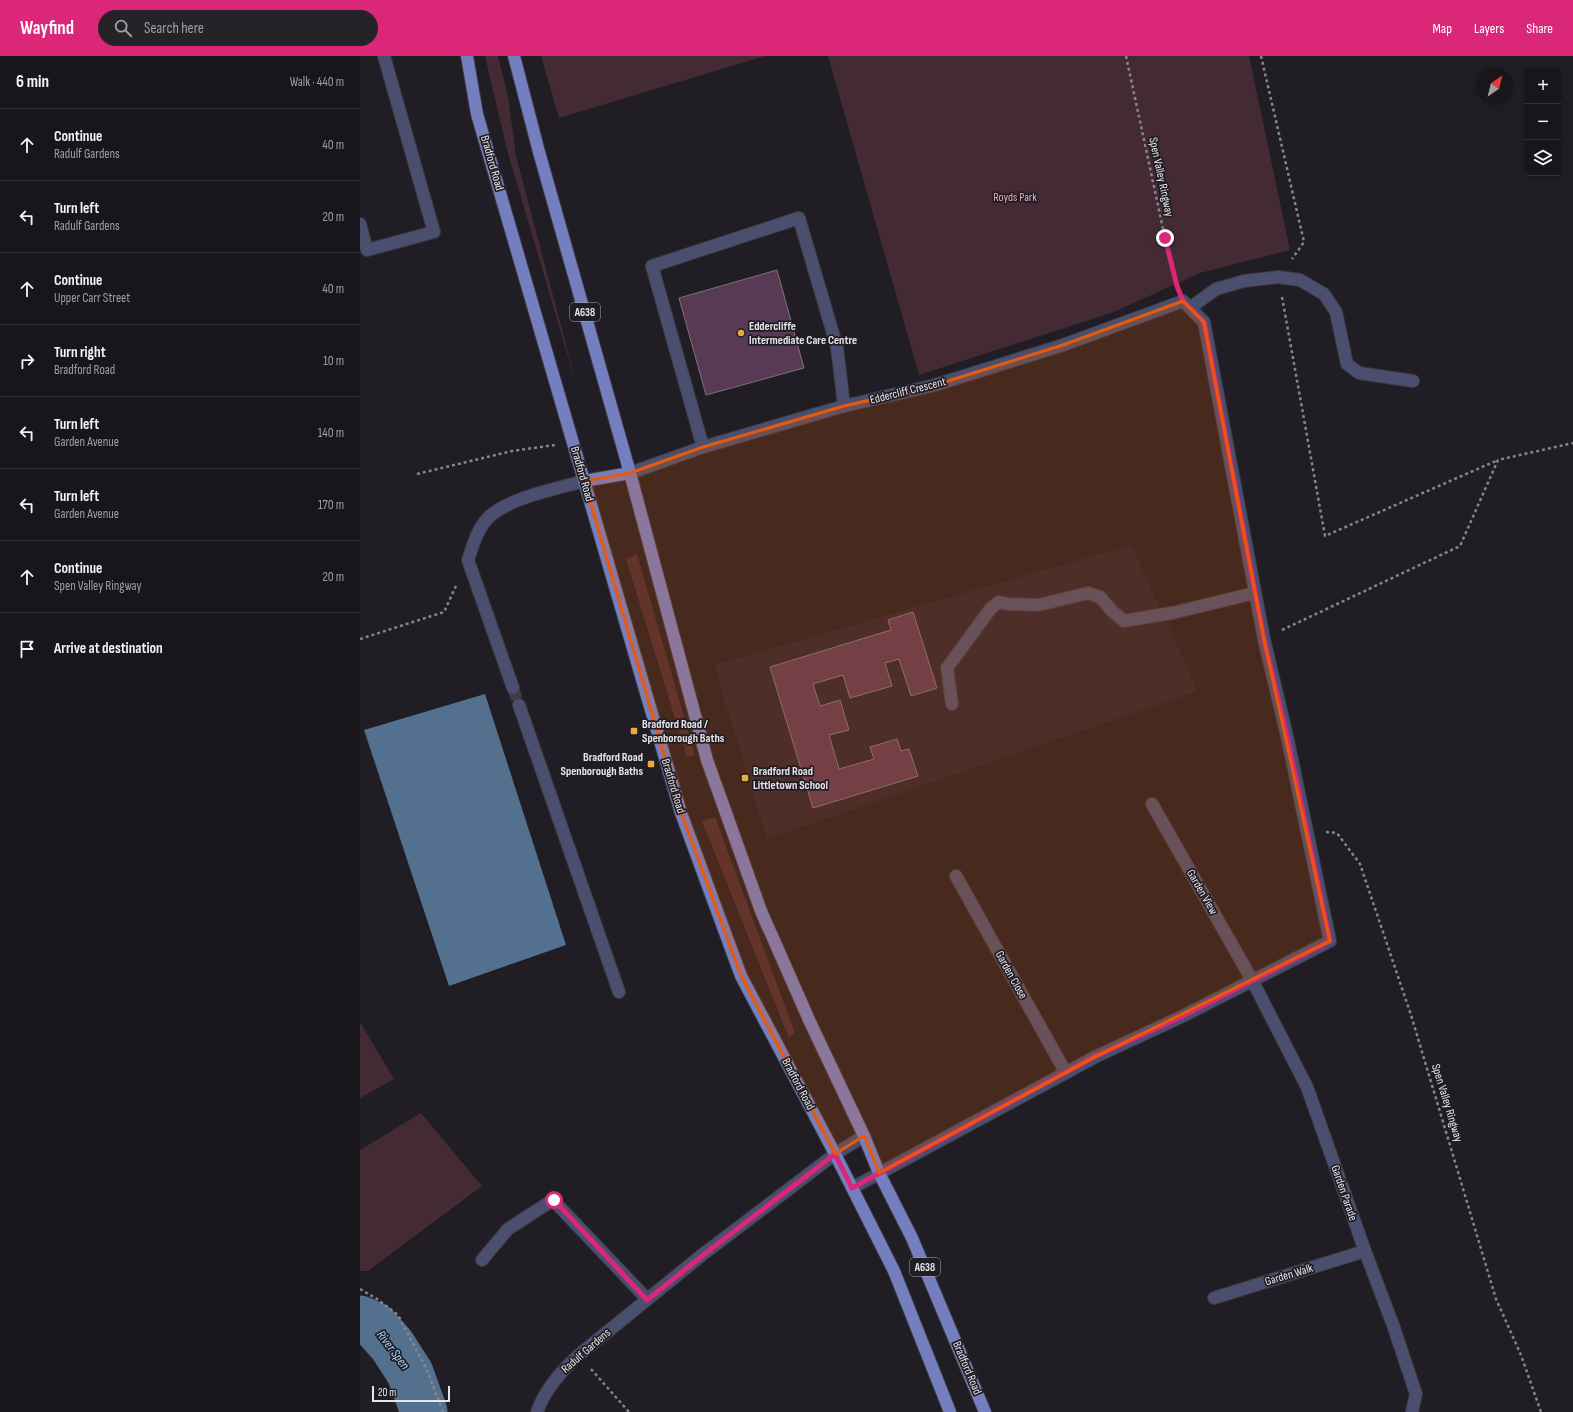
<!DOCTYPE html>
<html lang="en">
<head>
<meta charset="utf-8">
<style>
  :root { --surface:#18161b; --page:#252328; --text:#f1f3f6; --muted:#9f9fa3; --line:#36353a; --accent:#db2777 }
  body { margin:0; font-family:"Sofia Sans Condensed",sans-serif; background:var(--page); color:var(--text) }
  .controls { position:absolute; right:12px; top:12px; display:grid; overflow:hidden; border-radius:4px; box-shadow:0 2px 6px #0003 }
  .controls button { width:36px; height:36px; display:grid; place-items:center; padding:0; border:0; border-bottom:1px solid var(--line); background:var(--surface); color:var(--text); font:20px sans-serif }
  .compass { position:absolute; left:1117px; top:12px; width:36px; height:36px; border-radius:50%; background:var(--surface); box-shadow:0 2px 6px #0003; rotate:35deg }
  .scale { position:absolute; left:12px; bottom:10px; width:78px; box-sizing:border-box; padding-left:4px; border:2px solid #e7e5ea; border-top:0; font-size:11px; line-height:14px; white-space:nowrap; color:#e7e5ea; -webkit-text-stroke:3px #201d24; paint-order:stroke }
  .stop { position:absolute; width:12px; height:12px; margin:-9px; border:3px solid #db2777; border-radius:50%; background:#fff }
  .stop.end { background:#db2777; border-color:#fff; box-shadow:0 1px 4px #0008 }
  .list { margin:0; padding:0; list-style:none }
  h2 { display:flex; justify-content:space-between; align-items:center; height:52px; margin:0; padding:0 16px; font-size:17px }
  h2 small { font-size:13px; font-weight:400; color:var(--muted) }
  .list li { display:grid; grid-template-columns:26px 1fr auto; gap:12px; align-items:center; box-sizing:border-box; height:72px; padding:0 16px; border-top:1px solid var(--line) }
  .list b { display:block; font-size:15px; white-space:nowrap }
  .list p { margin:0; font-size:13px; white-space:nowrap; color:var(--muted) }
  .list em { font-size:13px; font-style:normal; color:var(--muted) }
  .icon { flex:none; width:22px; height:22px; fill:none; stroke:currentColor; stroke-width:2; stroke-linecap:round; stroke-linejoin:round }
  .map { position:relative; flex:none; width:1213px; height:1356px; overflow:hidden }
  header { display:flex; align-items:center; gap:24px; box-sizing:border-box; height:56px; padding:0 20px; background:var(--accent); color:#fff }
  header strong { font-size:19px }
  nav { display:flex; gap:22px; margin-inline-start:auto; font-size:14px }
  .search { width:280px; height:36px; background:var(--page); display:flex; align-items:center; gap:10px; box-sizing:border-box; padding:0 14px; border-radius:22px; color:var(--muted); font-size:15px }
  main { display:flex }
  aside { flex:1; background:var(--surface) }
  .map>svg:first-child { display:block }
  .built { fill:#292431 }
  .green { fill:#442b33 }
  .water { fill:#53718e }
  .lines { fill:none; stroke-linecap:round; stroke-linejoin:round }
  .river { stroke:#53718e; stroke-width:47 }
  .building { fill:#583a54; stroke:#7a7379 }
  .minor-tunnel { stroke:#3e3b42; stroke-width:12; stroke-dasharray:12 6; stroke-linecap:butt }
  .minor-casing { stroke:#3c3940; stroke-width:14 }
  .major-casing { stroke:#3c3940; stroke-width:14 }
  .path { stroke:#87858b; stroke-width:2.5; stroke-dasharray:3 3; stroke-linecap:butt }
  .minor { stroke:#4a4f6f; stroke-width:12 }
  .major { stroke:#757fc0; stroke-width:12 }
  .route { stroke:#db2777; stroke-width:5 }
  .marked { fill:#e8590c; fill-opacity:0.2; stroke:#e8590c; stroke-width:3; stroke-linejoin:round }
  .poi-dot { fill:#e7ac36; stroke:#201d24; stroke-width:1.5 }
  .labels { text-anchor:middle; dominant-baseline:central; stroke-width:3.5; stroke-linejoin:round; paint-order:stroke }
  .shield { fill:#201d24; stroke:#aba9af; stroke-width:1 }
  .shield-label { font-size:11px; font-weight:bold; fill:#e7e5ea }
  .street-label { font-size:12px; fill:#e7e5ea; stroke:#201d24 }
  .park-label { font-size:12px; fill:#eda7bd; stroke:#201d24 }
  .poi-label { font-size:12px; font-weight:bold; fill:#e7e5ea; stroke:#201d24; text-anchor:start }
  .water-label { font-size:13px; font-style:italic; fill:#add5fd; stroke:#201d24 }
</style>
</head>
<body>
<header>
<strong>Wayfind</strong>
<div class="search"><svg class="icon" aria-label="search" viewBox="0 0 24 24"><circle cx="10" cy="10" r="6"/><path d="M15 15l6 6"/></svg>Search here</div>
<nav><a>Map</a><a>Layers</a><a>Share</a></nav>
</header>
<main>
<aside>
<h2>6 min<small>Walk · 440 m</small></h2>
<ul class="list">
<li><svg class="icon" aria-label="ahead" viewBox="0 0 24 24"><path d="M12 20V5M6 11l6-6 6 6"/></svg><div><b>Continue</b><p>Radulf Gardens</p></div><em>40 m</em></li>
<li><svg class="icon" aria-label="left" viewBox="0 0 24 24"><path d="M17 20v-9H6M10 6l-5 5 5 5"/></svg><div><b>Turn left</b><p>Radulf Gardens</p></div><em>20 m</em></li>
<li><svg class="icon" aria-label="ahead" viewBox="0 0 24 24"><path d="M12 20V5M6 11l6-6 6 6"/></svg><div><b>Continue</b><p>Upper Carr Street</p></div><em>40 m</em></li>
<li><svg class="icon" aria-label="right" viewBox="0 0 24 24"><path d="M7 20v-9h11M14 6l5 5-5 5"/></svg><div><b>Turn right</b><p>Bradford Road</p></div><em>10 m</em></li>
<li><svg class="icon" aria-label="left" viewBox="0 0 24 24"><path d="M17 20v-9H6M10 6l-5 5 5 5"/></svg><div><b>Turn left</b><p>Garden Avenue</p></div><em>140 m</em></li>
<li><svg class="icon" aria-label="left" viewBox="0 0 24 24"><path d="M17 20v-9H6M10 6l-5 5 5 5"/></svg><div><b>Turn left</b><p>Garden Avenue</p></div><em>170 m</em></li>
<li><svg class="icon" aria-label="ahead" viewBox="0 0 24 24"><path d="M12 20V5M6 11l6-6 6 6"/></svg><div><b>Continue</b><p>Spen Valley Ringway</p></div><em>20 m</em></li>
<li><svg class="icon" aria-label="arrive" viewBox="0 0 24 24"><path d="M6 21V4h12l-3 4 3 4H6"/></svg><div><b>Arrive at destination</b></div></li>
</ul>
</aside>
<div class="map">
<svg width="1213" height="1356" viewBox="0 0 1213 1356">
  <rect width="100%" height="100%" fill="#201d24"/>
  <path class="built" d="M771 489 838 635 407 783 354 609Z"/>
  <g class="green">
    <path d="M125 0H138L148 41 156 100 218 334 147 94Z"/>
    <path d="M181 0H405L199 62Z"/>
    <path d="M468 0H889L930 194 840 217 754 256 559 319Z"/>
    <path d="M277 498 335 699 327 701 266 503Z"/>
    <path d="M355 761 435 977 429 982 342 765Z"/>
    <path d="M0 966 34 1023 0 1042Z"/>
    <path d="M61 1057 122 1130 8 1215H0V1094Z"/>
  </g>
  <path class="water" d="M125 638 206 889 89 930 4 674Z"/>
  <g class="lines">
    <path class="river" d="M0 1263 14 1269 32 1289 50 1317 64 1356"/>
  </g>
  <g class="building">
    <path d="M417 214 444 312 346 339 319 242Z"/>
    <path d="M553 556 577 632 551 640 539 603 525 607 532 630 490 642 483 619 453 628 460 650 480 644 489 674 469 679 479 713 514 703 510 691 537 683 541 695 549 693 558 720 453 752 410 611 531 574 528 564Z"/>
  </g>
  <g class="lines">
    <path class="minor-tunnel" d="M153 632 159 649"/>
    <g class="minor-casing">
      <g id="minor">
        <path d="M0 168 7 194 74 176 24 0"/>
        <path d="M830 252 856 233 884 225 918 221 940 224 964 238 976 256 987 308 999 317 1053 325"/>
        <path d="M343 391 292 210 439 162 477 291 484 350"/>
        <path d="M270 417 343 391 484 350 575 329 703 289 823 245 844 266 904 583 927 680 970 885 823 960 735 1001 492 1132"/>
        <path d="M153 632 108 504C113 489 118 471 130 460 152 441 196 433 224 425"/>
        <path d="M592 648 587 612 631 552 639 546 648 548 679 549 728 537 740 541 752 555 764 565 812 557 895 537"/>
        <path d="M159 649 259 936"/>
        <path d="M792 748 892 924 947 1031 1005 1195 1033 1269 1056 1338 1052 1356"/>
        <path d="M596 820 706 1017"/>
        <path d="M122 1204 148 1173 193 1144 287 1243"/>
        <path d="M854 1242 1005 1195"/>
        <path d="M177 1356C185 1333 202 1314 220 1298L342 1199 475 1098 504 1080"/>
      </g>
    </g>
    <g class="major-casing">
      <g id="major">
        <path d="M107 0 117 58 321 757 381 920 475 1098 534 1215 590 1356"/>
        <path d="M154 0 179 96 270 417 347 704 401 855 450 966 504 1080 519 1117 552 1182 625 1356"/>
        <path d="M224 425 270 417"/>
      </g>
    </g>
    <g class="path">
      <path d="M766 0 805 182 816 227"/>
      <path d="M901 0 944 186 932 203"/>
      <path d="M922 241 965 480 1138 404"/>
      <path d="M57 418 152 395 195 389"/>
      <path d="M922 574 1100 490 1138 404 1213 387"/>
      <path d="M0 583 84 556 96 530"/>
      <path d="M966 776 977 777 1000 808 1051 959 1136 1243 1161 1299 1181 1356"/>
      <path d="M0 1233 17 1243 38 1259 67 1314 83 1356"/>
      <path d="M231 1313 269 1356"/>
    </g>
    <use href="#minor" class="minor"/>
    <use href="#major" class="major"/>
  </g>
  <g class="lines">
    <path class="route" d="M194 1144 287 1244 342 1200 475 1098 492 1132 734 1001 823 960 970 885 927 680 904 583 844 266 823 245 817 230 805 182"/>
  </g>
  <path class="marked" d="M823 245 844 266 904 583 970 885 735 1001 519 1117 504 1080 475 1098 381 920 321 757 224 425 270 417 343 391 484 350 575 329 703 289Z"/>
  <g class="poi-dot">
    <circle cx="381" cy="277" r="4"/>
    <rect x="270" y="671" width="8" height="8" rx="2"/>
    <rect x="287" y="704" width="8" height="8" rx="2"/>
    <rect x="381" y="718" width="8" height="8" rx="2"/>
  </g>
  <g class="labels">
    <g class="shield">
      <rect x="210" y="247" width="30" height="18" rx="3"/>
      <rect x="550" y="1202" width="30" height="18" rx="3"/>
    </g>
    <g class="shield-label">
      <text x="225" y="256">A638</text>
      <text x="565" y="1211">A638</text>
    </g>
    <g class="street-label">
      <text transform="translate(132 107) rotate(74)">Bradford Road</text>
      <text transform="translate(801 121) rotate(78)">Spen Valley Ringway</text>
      <text transform="translate(548 335) rotate(-14)">Eddercliff Crescent</text>
      <text transform="translate(222 418) rotate(74)">Bradford Road</text>
      <text transform="translate(313 730) rotate(73)">Bradford Road</text>
      <text transform="translate(842 836) rotate(60)">Garden View</text>
      <text transform="translate(651 919) rotate(61)">Garden Close</text>
      <text transform="translate(438 1028) rotate(62)">Bradford Road</text>
      <text transform="translate(1087 1047) rotate(73)">Spen Valley Ringway</text>
      <text transform="translate(984 1137) rotate(71)">Garden Parade</text>
      <text transform="translate(929 1219) rotate(-17)">Garden Walk</text>
      <text transform="translate(226 1295) rotate(-41)">Radulf Gardens</text>
      <text transform="translate(607 1312) rotate(67)">Bradford Road</text>
    </g>
    <g class="park-label">
      <text x="655" y="141">Royds Park</text>
    </g>
    <g class="poi-label">
      <text x="389" y="270">Eddercliffe<tspan x="389" dy="14">Intermediate Care Centre</tspan></text>
      <text x="282" y="668">Bradford Road /<tspan x="282" dy="14">Spenborough Baths</tspan></text>
      <text x="283" y="701" text-anchor="end">Bradford Road<tspan x="283" dy="14">Spenborough Baths</tspan></text>
      <text x="393" y="715">Bradford Road<tspan x="393" dy="14">Littletown School</tspan></text>
    </g>
    <g class="water-label">
      <text transform="translate(33 1294) rotate(53)">River Spen</text>
    </g>
  </g>
</svg>
<div class="controls">
<button>+</button>
<button>−</button>
<button><svg class="icon" aria-label="layers" viewBox="0 0 24 24"><path d="M12 4l9 5-9 5-9-5zM3 14l9 5 9-5"/></svg></button>
</div>
<svg class="compass" viewBox="-18 -18 36 36"><path d="M0-13l5 13h-10z" fill="#e53935"/><path d="M0 13l5-13h-10z" fill="#9f9fa3"/></svg>
<div class="scale">20 m</div>
<div class="stop" style="left:194px;top:1144px"></div>
<div class="stop end" style="left:805px;top:182px"></div>
</div>
</main>
</body>
</html>
